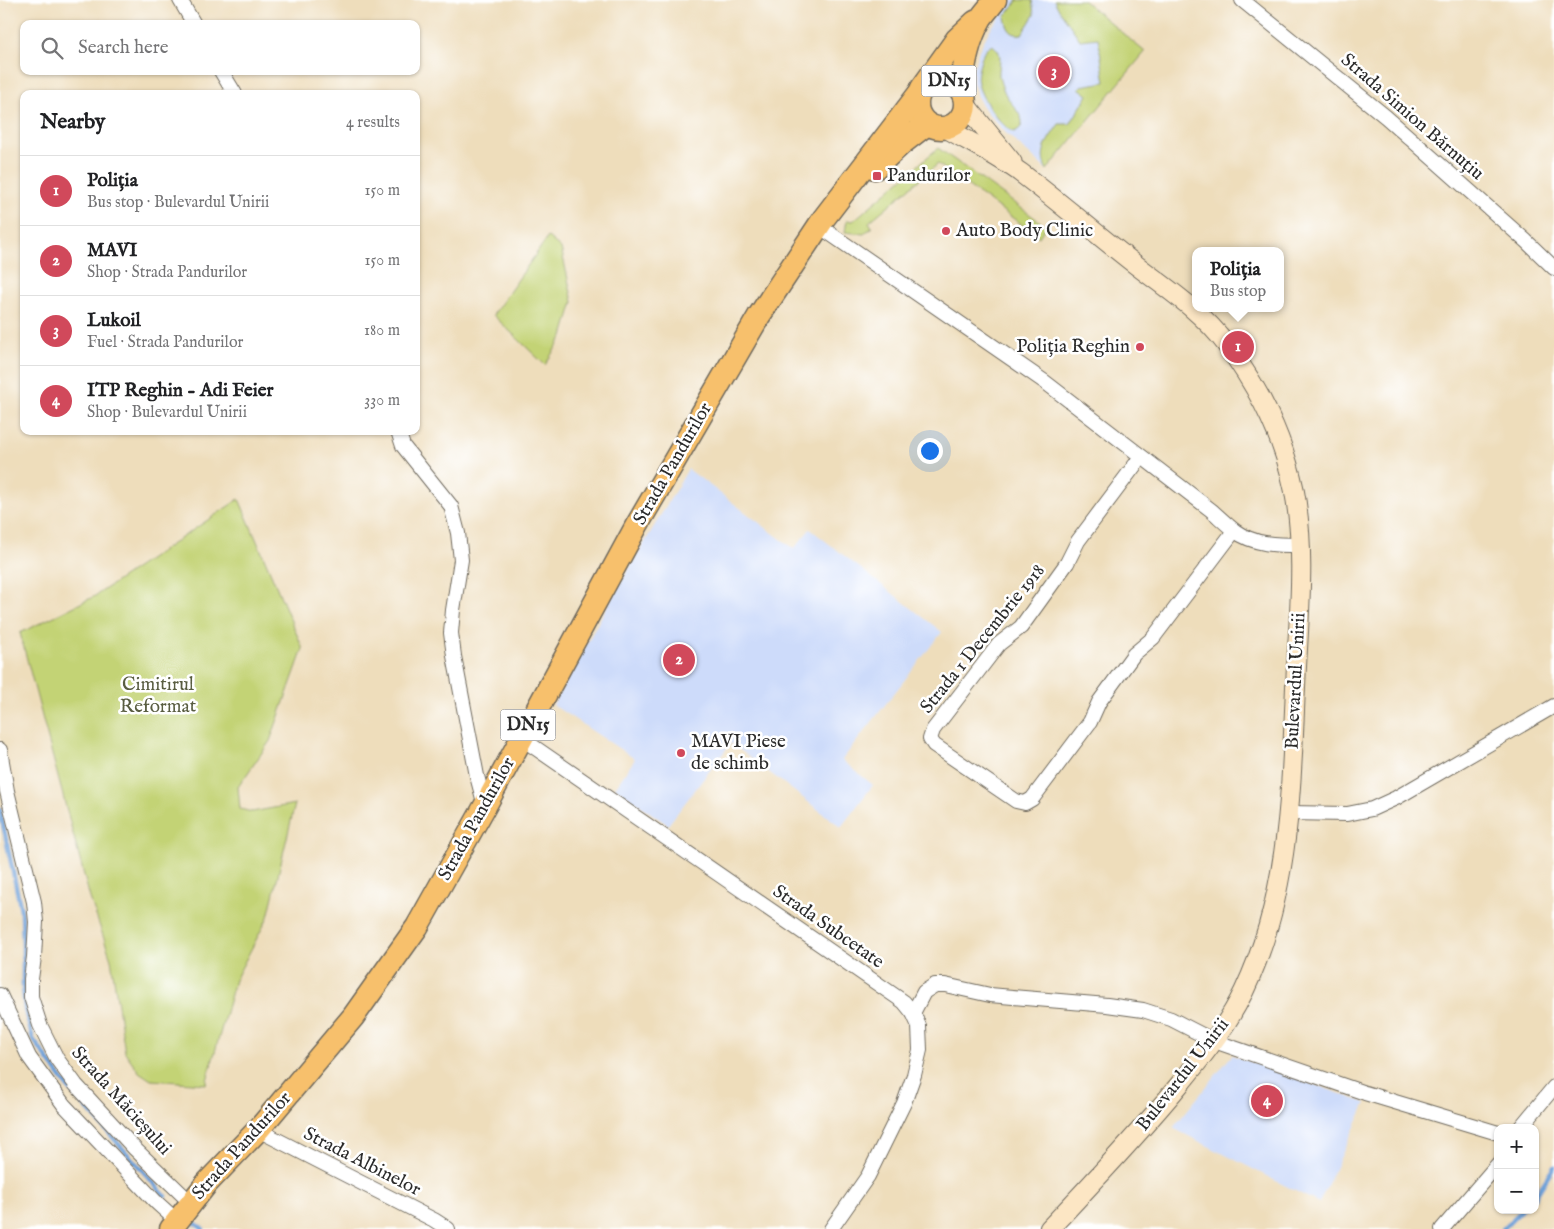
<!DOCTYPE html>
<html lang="en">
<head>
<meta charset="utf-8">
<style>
  :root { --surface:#fff; --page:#f2f2f2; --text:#202124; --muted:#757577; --line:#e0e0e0; --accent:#d1495b }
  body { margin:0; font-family:"IM FELL English",serif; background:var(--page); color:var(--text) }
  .controls { position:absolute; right:15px; bottom:15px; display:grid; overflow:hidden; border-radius:10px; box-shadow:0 1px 4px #0004 }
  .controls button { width:45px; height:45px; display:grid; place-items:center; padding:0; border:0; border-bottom:1px solid var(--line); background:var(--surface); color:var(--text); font:25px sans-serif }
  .you { position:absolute; left:929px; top:450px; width:18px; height:18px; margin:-12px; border:4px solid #fff; border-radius:50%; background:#1a73e8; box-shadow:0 0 0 8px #1a73e833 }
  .badge { display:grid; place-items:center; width:32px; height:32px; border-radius:50%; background:var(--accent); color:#fff; font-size:16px; font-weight:700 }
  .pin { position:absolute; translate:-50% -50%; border:2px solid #fff; box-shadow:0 1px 5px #0006 }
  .popup { position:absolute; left:1192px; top:247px; width:92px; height:65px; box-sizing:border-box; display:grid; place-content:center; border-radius:10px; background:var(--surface); filter:drop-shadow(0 1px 4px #0005); font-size:16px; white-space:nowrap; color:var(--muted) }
  .popup b { font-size:19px; color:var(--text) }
  .popup::after { content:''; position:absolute; left:50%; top:100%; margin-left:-10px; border:10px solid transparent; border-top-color:var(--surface) }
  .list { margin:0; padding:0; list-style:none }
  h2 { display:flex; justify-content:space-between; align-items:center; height:65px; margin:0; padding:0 20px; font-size:21px }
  h2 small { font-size:16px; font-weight:400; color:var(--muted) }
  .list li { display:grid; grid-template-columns:32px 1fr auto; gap:15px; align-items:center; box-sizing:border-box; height:70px; padding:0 20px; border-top:1px solid var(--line) }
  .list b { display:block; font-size:19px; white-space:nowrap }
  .list p { margin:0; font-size:16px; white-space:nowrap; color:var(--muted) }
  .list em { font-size:16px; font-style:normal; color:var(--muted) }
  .icon { flex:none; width:28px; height:28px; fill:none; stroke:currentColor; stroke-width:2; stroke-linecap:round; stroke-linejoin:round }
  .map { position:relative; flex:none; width:1554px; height:1229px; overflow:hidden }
  .search { position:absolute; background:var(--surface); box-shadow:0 1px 4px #0004; left:20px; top:20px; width:400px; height:55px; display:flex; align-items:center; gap:12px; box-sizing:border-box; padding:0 18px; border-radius:10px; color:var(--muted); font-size:19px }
  .panel { position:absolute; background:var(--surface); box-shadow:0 1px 4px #0004; left:20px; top:90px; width:400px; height:345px; border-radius:10px }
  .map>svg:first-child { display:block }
  .built { fill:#cddbfa }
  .green { fill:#c3d375; stroke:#777f50 }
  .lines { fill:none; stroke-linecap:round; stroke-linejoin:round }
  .stream { stroke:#6ea1d9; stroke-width:4.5 }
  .minor-casing { stroke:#6f695d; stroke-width:16 }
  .secondary-casing { stroke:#6f695d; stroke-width:21 }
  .trunk-casing { stroke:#6f695d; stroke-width:25 }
  .minor { stroke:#fff; stroke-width:14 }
  .secondary { stroke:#fce6c4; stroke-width:19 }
  .trunk { stroke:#f7c06c; stroke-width:22 }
  .poi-dot { fill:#d1495b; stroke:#fff; stroke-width:2 }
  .labels { text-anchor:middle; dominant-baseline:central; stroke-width:5; stroke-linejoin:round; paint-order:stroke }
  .shield { fill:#fff; stroke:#6b6b6b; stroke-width:1 }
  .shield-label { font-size:18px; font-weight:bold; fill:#2b2b2b }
  .street-label { font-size:19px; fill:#2b2b2b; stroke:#fff }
  .poi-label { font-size:19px; fill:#2b2b2b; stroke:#fff; text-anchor:start }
  .park-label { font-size:19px; fill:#595d41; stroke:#fff }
</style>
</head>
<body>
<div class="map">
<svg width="1554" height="1229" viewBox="0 0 1554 1229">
  <rect width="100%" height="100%" fill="#fff"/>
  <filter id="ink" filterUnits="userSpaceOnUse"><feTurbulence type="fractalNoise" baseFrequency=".02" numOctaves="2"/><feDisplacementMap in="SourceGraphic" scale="10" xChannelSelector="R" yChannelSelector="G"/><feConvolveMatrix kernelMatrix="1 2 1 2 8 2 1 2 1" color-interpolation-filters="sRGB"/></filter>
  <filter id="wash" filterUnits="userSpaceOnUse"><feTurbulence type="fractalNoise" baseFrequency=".0096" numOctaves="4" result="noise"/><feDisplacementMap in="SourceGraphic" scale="20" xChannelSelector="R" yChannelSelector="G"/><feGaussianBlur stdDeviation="1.12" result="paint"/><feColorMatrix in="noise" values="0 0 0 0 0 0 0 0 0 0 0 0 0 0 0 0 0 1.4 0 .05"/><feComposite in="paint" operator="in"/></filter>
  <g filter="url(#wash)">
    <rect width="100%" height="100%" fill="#edb"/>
    <g class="built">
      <path d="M1013 0H1083L1145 52 1047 170 1007 134 987 112 979 100 973 83V69L979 50 991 28Z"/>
      <path d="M688 469 794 549 810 529 942 632 842 760 873 785 841 827 731 743 668 825 615 788 635 759 553 705 610 601Z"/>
      <path d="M1232 1055 1366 1103 1319 1203 1173 1128Z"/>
    </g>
    <g class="green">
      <path d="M1018 0H1032L1034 15 1022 34C1010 36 1007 28 1005 17Z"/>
      <path d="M1054 0H1083L1145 52 1047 170C1037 152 1049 139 1059 124H1070L1088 95 1079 88 1081 86 1105 82 1098 38 1080 40 1058 8Z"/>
      <path d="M991 45C1005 50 998 65 999 76 1000 81 1002 87 1004 91 1009 105 1035 123 1014 132 1001 127 980 97 978 83 976 75 979 68 981 60 983 54 985 48 991 45Z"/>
      <path d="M938 148 1046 226 1039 237 938 164 869 222 872 227 864 234 845 232 847 220 853 221Z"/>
      <path d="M548 237 561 248 573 302 563 336 545 365 493 315Z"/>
      <path d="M239 499 303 649 270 741 238 787 240 809 252 812 295 804 268 917 235 980 206 1084 151 1080 139 1072 125 1052 111 959 90 898 20 633 95 596Z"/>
    </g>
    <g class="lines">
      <g class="stream">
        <path d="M0 810 22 915 23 944V986L25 1010 33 1039 67 1086 165 1196"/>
        <path d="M1535 1197 1554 1167"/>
        <path d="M192 1221 203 1229"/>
        <path d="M1503 1229 1522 1210"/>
      </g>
    </g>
  </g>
  <g filter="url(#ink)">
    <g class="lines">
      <g class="minor-casing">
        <g id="minor">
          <path d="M180 0 194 24"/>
          <path d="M1242 0 1386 117 1526 241 1554 268"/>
          <path d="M221 71 235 94"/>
          <path d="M819 226 1045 382 1211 510C1219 517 1227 525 1235 531 1254 545 1277 545 1300 545"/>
          <path d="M398 431 403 446 451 506 458 533 461 560 453 610 451 633 454 656 477 776 485 806"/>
          <path d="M1141 457 1078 541 1067 563 1021 627 999 644 933 730 930 739 934 745 1016 801 1025 803 1032 799 1090 722 1099 702 1134 654 1153 638 1234 531"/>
          <path d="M521 738 904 1002 913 1013 919 1026 920 1050 914 1075 904 1103 868 1176 831 1229"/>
          <path d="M0 750 7 791 34 902 36 922 34 957 31 979V997L40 1025 57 1059 76 1085 135 1149 191 1203"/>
          <path d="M1289 813 1347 814 1372 809 1396 798 1554 706"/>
          <path d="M0 995 29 1057 64 1105 156 1202 177 1221"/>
          <path d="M913 1013 924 992 935 985H945L990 995 1107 1005 1143 1010 1171 1019 1214 1041 1365 1093 1498 1133"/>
          <path d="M1520 1128 1554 1087"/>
          <path d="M258 1130 434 1220 448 1229"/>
          <path d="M1442 1229 1498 1164"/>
        </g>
      </g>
      <g class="secondary-casing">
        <g id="secondary">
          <path d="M965 104 1012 162"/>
          <path d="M946 128C971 143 998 156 1021 173 1058 201 1094 232 1131 261 1164 287 1201 310 1226 344 1258 387 1283 436 1294 489 1306 550 1299 615 1296 676 1291 783 1291 893 1244 991 1227 1026 1203 1056 1179 1085 1138 1135 1093 1182 1049 1229"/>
        </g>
      </g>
      <g class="trunk-casing">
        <g id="trunk">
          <circle cx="941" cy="104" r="24"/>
          <path d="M922 88 957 39 975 22"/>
          <path d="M961 89C964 65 968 40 981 18 985 12 991 6 995 0"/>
          <path d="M875 168 901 144 927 124"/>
          <path d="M171 1229 207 1183 258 1130 353 1017 417 927 485 806 637 525 759 316 824 218 918 95"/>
        </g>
      </g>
      <use href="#minor" class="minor"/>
      <use href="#secondary" class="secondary"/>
      <use href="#trunk" class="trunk"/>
    </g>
  </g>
  <g class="poi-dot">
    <rect x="872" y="171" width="10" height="10" rx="2.5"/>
    <circle cx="946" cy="231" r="5"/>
    <circle cx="1140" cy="347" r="5"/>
    <circle cx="681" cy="753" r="5"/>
  </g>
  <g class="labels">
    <g class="shield">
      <rect x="921.5" y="65.5" width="55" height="31" rx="4"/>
      <rect x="500.5" y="709.5" width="55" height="31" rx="4"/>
    </g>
    <g class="shield-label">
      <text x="949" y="81">DN15</text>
      <text x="528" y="725">DN15</text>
    </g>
    <g class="street-label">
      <text transform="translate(1412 117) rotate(41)">Strada Simion Bărnuțiu</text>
      <text transform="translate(673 464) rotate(-60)">Strada Pandurilor</text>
      <text transform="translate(983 639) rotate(-51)">Strada 1 Decembrie 1918</text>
      <text transform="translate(1296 681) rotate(-87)">Bulevardul Unirii</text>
      <text transform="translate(477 819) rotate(-61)">Strada Pandurilor</text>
      <text transform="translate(828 927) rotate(35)">Strada Subcetate</text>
      <text transform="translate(1183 1075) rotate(-52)">Bulevardul Unirii</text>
      <text transform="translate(121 1101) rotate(48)">Strada Măcieșului</text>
      <text transform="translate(242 1146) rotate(-48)">Strada Pandurilor</text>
      <text transform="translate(362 1162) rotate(27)">Strada Albinelor</text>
    </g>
    <g class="poi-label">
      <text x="887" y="176">Pandurilor</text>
      <text x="956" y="231">Auto Body Clinic</text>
      <text x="1130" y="347" text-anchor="end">Poliția Reghin</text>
      <text x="691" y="742">MAVI Piese<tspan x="691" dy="22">de schimb</tspan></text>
    </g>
    <g class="park-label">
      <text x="158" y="685">Cimitirul<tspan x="158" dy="22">Reformat</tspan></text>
    </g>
  </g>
</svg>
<div class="controls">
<button>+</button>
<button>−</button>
</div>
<div class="you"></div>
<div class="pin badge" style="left:1238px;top:347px">1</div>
<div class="popup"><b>Poliția</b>Bus stop</div>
<div class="pin badge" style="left:679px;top:660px">2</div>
<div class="pin badge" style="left:1054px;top:72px">3</div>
<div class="pin badge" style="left:1267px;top:1101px">4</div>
<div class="search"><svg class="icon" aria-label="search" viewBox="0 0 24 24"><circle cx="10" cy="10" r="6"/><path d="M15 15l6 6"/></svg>Search here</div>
<section class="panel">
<h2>Nearby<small>4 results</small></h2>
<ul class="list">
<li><span class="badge">1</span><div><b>Poliția</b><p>Bus stop · Bulevardul Unirii</p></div><em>150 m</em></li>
<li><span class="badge">2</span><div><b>MAVI</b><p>Shop · Strada Pandurilor</p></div><em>150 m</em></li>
<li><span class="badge">3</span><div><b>Lukoil</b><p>Fuel · Strada Pandurilor</p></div><em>180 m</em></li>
<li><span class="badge">4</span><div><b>ITP Reghin - Adi Feier</b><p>Shop · Bulevardul Unirii</p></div><em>330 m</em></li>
</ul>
</section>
</div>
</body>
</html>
